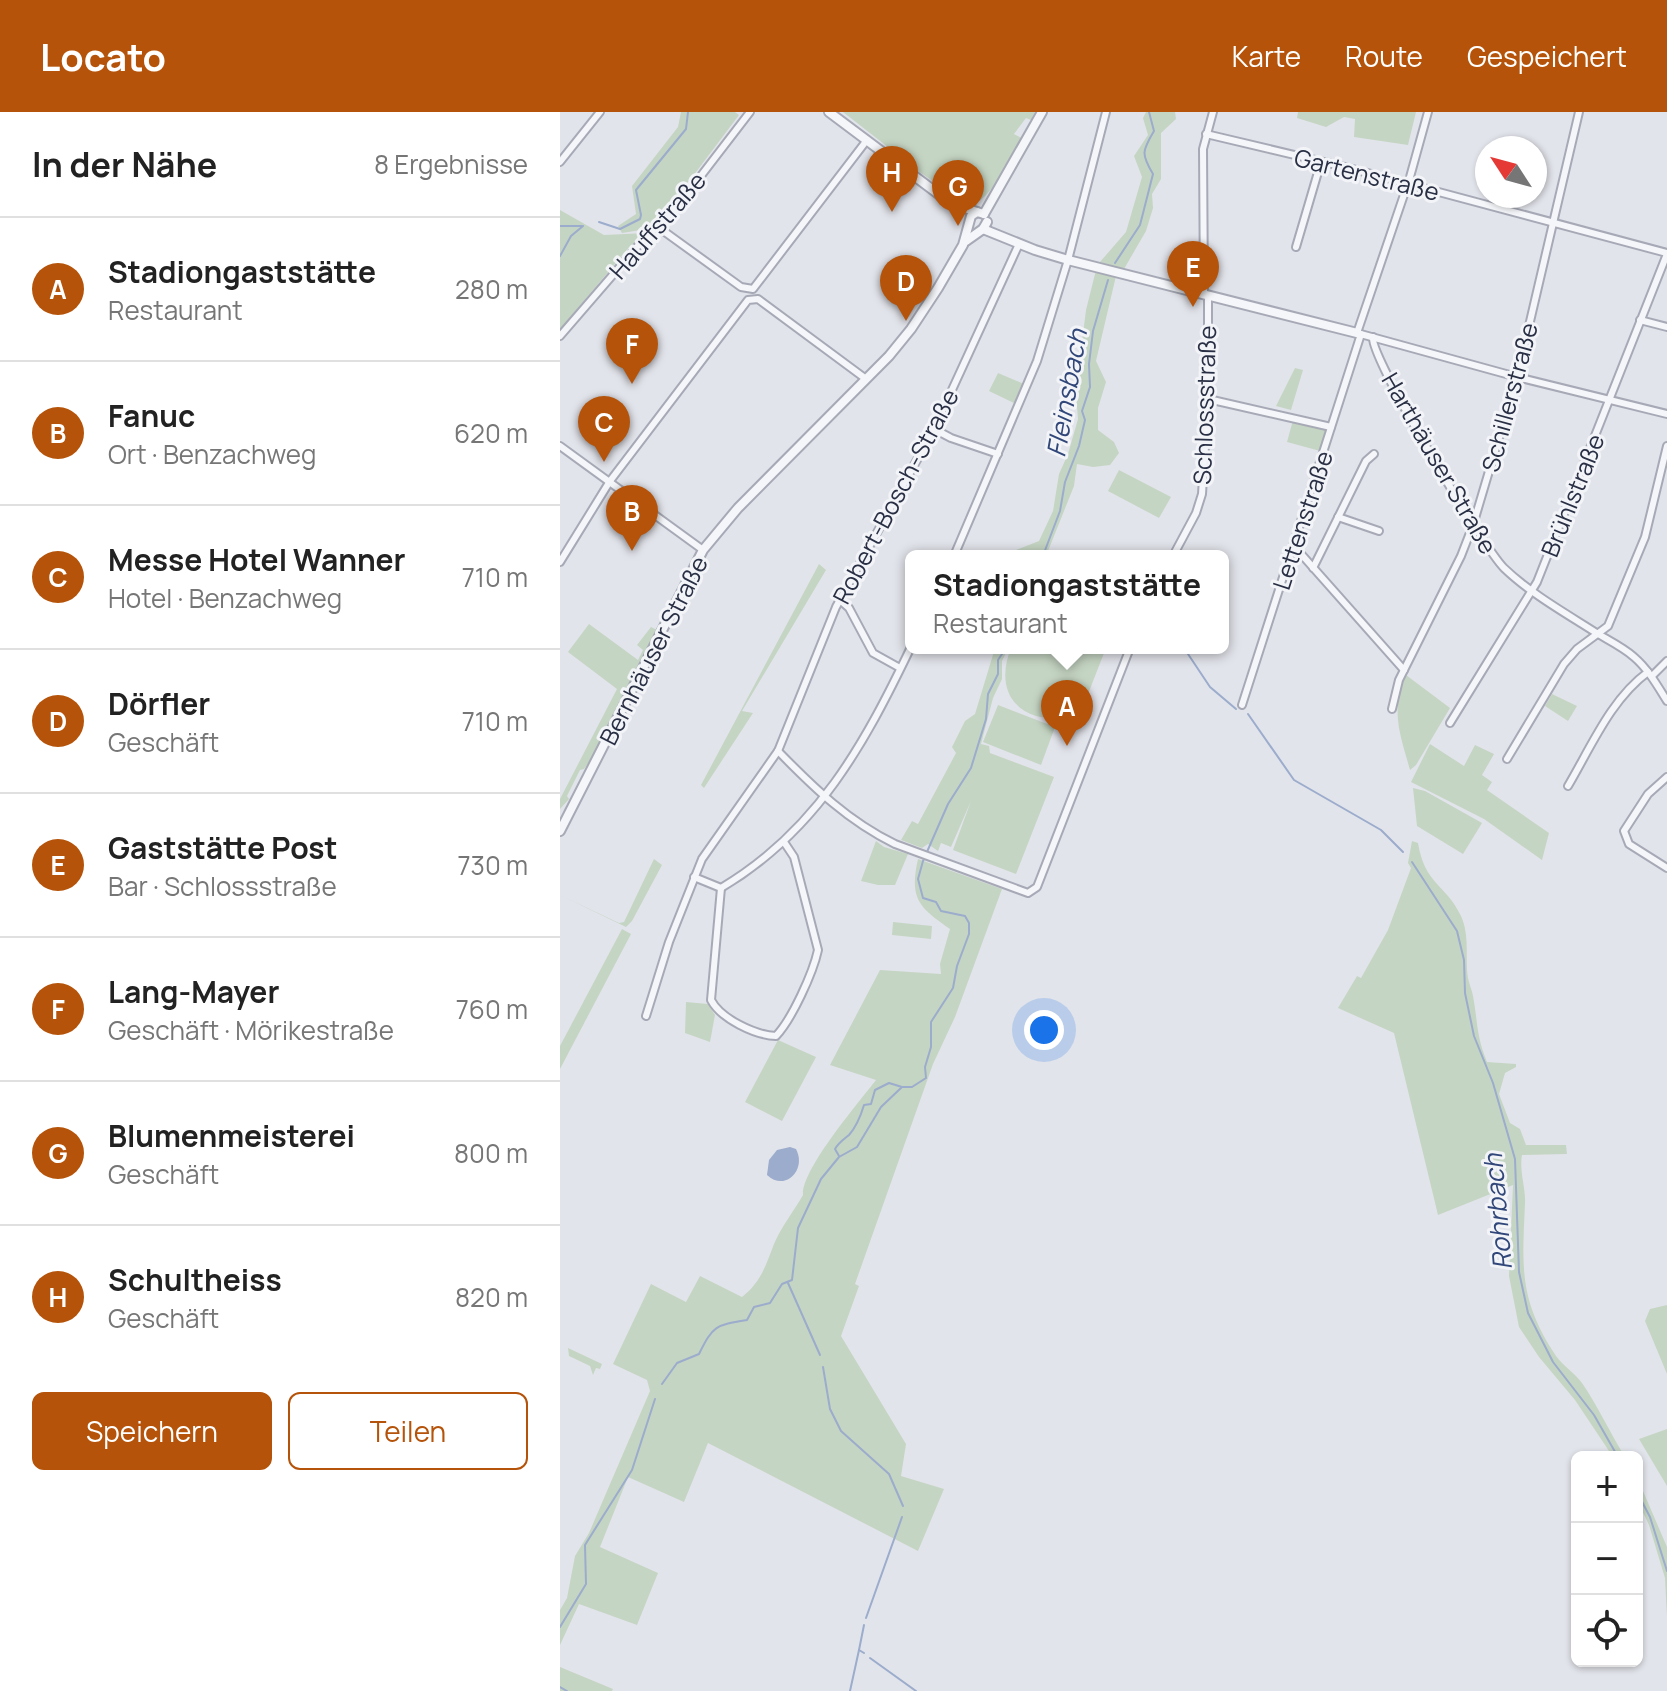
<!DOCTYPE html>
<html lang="de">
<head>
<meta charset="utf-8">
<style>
  :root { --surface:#fff; --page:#f2f2f2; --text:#222; --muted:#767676; --line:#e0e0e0; --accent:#b45309 }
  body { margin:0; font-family:Manrope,sans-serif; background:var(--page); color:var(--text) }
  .controls { position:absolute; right:24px; bottom:24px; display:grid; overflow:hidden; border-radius:12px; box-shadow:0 2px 6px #0004 }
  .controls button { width:72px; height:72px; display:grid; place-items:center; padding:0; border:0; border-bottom:2px solid var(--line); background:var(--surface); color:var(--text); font:40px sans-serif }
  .compass { position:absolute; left:915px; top:24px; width:72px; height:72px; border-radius:50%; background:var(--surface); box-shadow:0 2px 6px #0004; rotate:306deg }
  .you { position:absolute; left:484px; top:918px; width:28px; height:28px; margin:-20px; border:6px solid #fff; border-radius:50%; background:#1a73e8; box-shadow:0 0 0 12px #1a73e833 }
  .badge { display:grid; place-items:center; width:52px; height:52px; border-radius:50%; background:var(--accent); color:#fff; font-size:26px; font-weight:700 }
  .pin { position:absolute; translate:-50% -66px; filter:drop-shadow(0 2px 4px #0008) }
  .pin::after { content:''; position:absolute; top:42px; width:28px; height:24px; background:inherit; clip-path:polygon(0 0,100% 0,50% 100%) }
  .popup { position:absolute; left:345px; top:438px; width:324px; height:104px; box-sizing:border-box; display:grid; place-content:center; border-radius:12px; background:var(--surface); filter:drop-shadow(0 2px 6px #0005); font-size:26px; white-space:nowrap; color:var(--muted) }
  .popup b { font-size:30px; color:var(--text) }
  .popup::after { content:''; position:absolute; left:50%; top:100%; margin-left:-16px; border:16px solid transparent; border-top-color:var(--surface) }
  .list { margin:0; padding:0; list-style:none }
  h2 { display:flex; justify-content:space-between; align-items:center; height:104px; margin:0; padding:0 32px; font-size:34px }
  h2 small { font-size:26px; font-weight:400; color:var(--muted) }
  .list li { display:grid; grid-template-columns:52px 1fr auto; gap:24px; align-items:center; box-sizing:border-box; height:144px; padding:0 32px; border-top:2px solid var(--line) }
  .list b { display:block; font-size:30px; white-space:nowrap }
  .list p { margin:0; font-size:26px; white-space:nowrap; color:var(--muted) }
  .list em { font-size:26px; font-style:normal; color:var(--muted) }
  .actions { display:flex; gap:16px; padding:24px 32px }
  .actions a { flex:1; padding:18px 0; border:2px solid var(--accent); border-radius:12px; text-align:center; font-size:28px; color:var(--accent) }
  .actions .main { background:var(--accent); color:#fff }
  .icon { flex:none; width:44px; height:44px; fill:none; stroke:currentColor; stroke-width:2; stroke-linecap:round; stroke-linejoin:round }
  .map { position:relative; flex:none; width:1107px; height:1579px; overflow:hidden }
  header { display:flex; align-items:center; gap:48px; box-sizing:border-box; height:112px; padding:0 40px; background:var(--accent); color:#fff }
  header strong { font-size:38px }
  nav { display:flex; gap:44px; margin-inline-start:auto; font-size:28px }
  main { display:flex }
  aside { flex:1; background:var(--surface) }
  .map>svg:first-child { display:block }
  .green { fill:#c5d5c3 }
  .water { fill:#9caccc }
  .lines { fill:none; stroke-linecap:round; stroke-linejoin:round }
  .stream { stroke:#9caccc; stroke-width:2 }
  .minor-casing { stroke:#a7aab6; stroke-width:10 }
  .tertiary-casing { stroke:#a7aab6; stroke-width:12 }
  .minor { stroke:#f5f6f9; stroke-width:6 }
  .tertiary { stroke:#f5f6f9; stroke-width:8 }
  .labels { text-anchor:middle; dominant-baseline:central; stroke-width:6; stroke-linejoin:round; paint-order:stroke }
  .street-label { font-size:24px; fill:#292f44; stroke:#f2f4f8 }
  .water-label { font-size:26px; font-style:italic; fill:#314779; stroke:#f2f4f8 }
</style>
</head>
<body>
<header>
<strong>Locato</strong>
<nav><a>Karte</a><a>Route</a><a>Gespeichert</a></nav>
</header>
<main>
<aside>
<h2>In der Nähe<small>8 Ergebnisse</small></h2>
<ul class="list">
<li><span class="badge">A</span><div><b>Stadiongaststätte</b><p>Restaurant</p></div><em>280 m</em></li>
<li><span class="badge">B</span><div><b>Fanuc</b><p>Ort · Benzachweg</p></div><em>620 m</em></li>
<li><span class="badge">C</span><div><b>Messe Hotel Wanner</b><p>Hotel · Benzachweg</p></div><em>710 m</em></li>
<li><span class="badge">D</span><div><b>Dörfler</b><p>Geschäft</p></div><em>710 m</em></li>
<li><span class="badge">E</span><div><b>Gaststätte Post</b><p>Bar · Schlossstraße</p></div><em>730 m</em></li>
<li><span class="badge">F</span><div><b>Lang-Mayer</b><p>Geschäft · Mörikestraße</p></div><em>760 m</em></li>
<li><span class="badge">G</span><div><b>Blumenmeisterei</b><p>Geschäft</p></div><em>800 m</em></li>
<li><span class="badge">H</span><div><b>Schultheiss</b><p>Geschäft</p></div><em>820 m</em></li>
</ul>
<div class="actions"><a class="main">Speichern</a><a>Teilen</a></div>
</aside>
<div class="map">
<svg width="1107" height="1579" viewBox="0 0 1107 1579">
  <rect width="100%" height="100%" fill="#e2e4eb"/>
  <g class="green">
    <path d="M121 0H175L179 3 115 88 87 117 62 121 58 114 76 102 72 74 118 15Z"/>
    <path d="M283 0H475L471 8 466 6 454 22 463 27C450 46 431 89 409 94L361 61Z"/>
    <path d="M586 0H615L616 7 601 21V67L592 82 593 96 586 119 564 157 540 150 566 120 582 65 574 44 588 23 583 6Z"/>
    <path d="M738 0H856L848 33 794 25 795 7 784 5 766 15 737 6Z"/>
    <path d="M0 98 44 123 86 121 74 135 71 133 0 217Z"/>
    <path d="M536 158 556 164 536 249 546 270 538 296V318L554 330 559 341 550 353 533 355 517 352 514 374 488 439 484 444H454L456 438 479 429 493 399 499 362 508 342 518 307 516 282 520 246 526 198Z"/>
    <path d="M735 256 743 258 731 298 716 294Z"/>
    <path d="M438 261 464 272 456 292 429 279Z"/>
    <path d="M733 308 767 317 760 339 727 330Z"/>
    <path d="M559 358 611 385 599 406 548 379Z"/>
    <path d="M259 452 266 458 182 599 193 601 144 676 141 673Z"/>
    <path d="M29 512 78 548 83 538 77 533 91 515 97 518 32 646 24 657 20 658 7 684 9 687 0 697V687L57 577 8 540Z"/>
    <path d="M435 536 448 537 442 549V567L433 586 421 632 429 634 430 641 494 665 456 762 393 738 411 689 391 735 381 731 378 739 368 732 362 736 341 728 352 709 358 712 396 641 392 635 405 609 415 602Z"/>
    <path d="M451 536H546L519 605C499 597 493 609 476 604 443 593 440 563 451 536Z"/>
    <path d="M846 563 890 596 856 653 850 658C840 622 830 599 846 563Z"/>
    <path d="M992 582 1017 594 1008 609 985 594Z"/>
    <path d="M438 593 495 615 481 653 423 630Z"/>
    <path d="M870 632 904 654 915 633 934 642 922 663 932 670 927 678 989 721 982 748 924 707 851 670Z"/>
    <path d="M853 676 865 679 922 711 903 742 857 714Z"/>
    <path d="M316 729 324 735 348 742 335 773H318L301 769Z"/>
    <path d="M852 729 858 731C865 773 885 771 901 804 910 824 905 845 908 866 909 872 912 878 913 884 918 911 916 923 927 950L956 952V955L945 961 939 982 950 1011 960 1017 966 1033H1006L1007 1042 962 1043C959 1059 966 1076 965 1092 962 1156 959 1188 996 1244 1003 1254 1015 1261 1022 1271 1038 1294 1050 1321 1065 1345H1053L1015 1288 979 1245 959 1215 949 1164 953 1073 878 1103 834 921 778 896 797 864 801 866 828 818 851 756 848 751Z"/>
    <path d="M94 747 102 753 72 809 66 815 0 783 59 811 64 810Z"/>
    <path d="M358 747 442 777 395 905 373 952 295 1172 299 1174 281 1224 346 1332 341 1364 384 1377 358 1439 148 1331 124 1390 68 1365 40 1435 98 1461 77 1513 19 1492 0 1533V1498L7 1486 15 1444 29 1421 90 1279 87 1268 53 1252 91 1172 126 1190 140 1164 182 1185C201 1170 206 1153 214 1132 221 1115 234 1099 243 1083 241 1058 299 990 316 968L270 953 320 858 381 862 380 852 390 817C359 795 349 787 358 747Z"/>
    <path d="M333 810 372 814 371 827 332 823Z"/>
    <path d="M62 817 71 822 0 957V934Z"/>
    <path d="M126 890 148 892 155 903 150 930 125 921Z"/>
    <path d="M218 928 256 945 222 1009 185 990Z"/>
    <path d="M1107 1193V1262L1085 1209 1090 1197Z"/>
    <path d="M8 1236 42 1252 40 1257 36 1256 33 1263 30 1254 9 1244Z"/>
    <path d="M1107 1317V1374L1079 1327Z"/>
    <path d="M1077 1365 1107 1435V1505L1105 1466 1089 1413 1077 1388Z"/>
    <path d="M0 1555 53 1577 52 1579H0Z"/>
  </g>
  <path class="water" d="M230 1035 236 1037C247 1058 225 1080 207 1063L209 1048 217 1038Z"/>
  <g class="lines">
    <g class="stream">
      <path d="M39 110 60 117 80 107 81 103 76 78 126 17 128 0"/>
      <path d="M0 114H22"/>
      <path d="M0 144 11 124 23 114"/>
      <path d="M555 151 580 113 593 62C581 42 582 39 594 19L589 0"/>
      <path d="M480 444 484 441 500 399 505 370 519 334 525 308 522 299 530 275 529 252 533 219 548 168"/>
      <path d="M624 536 650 575 676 597"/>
      <path d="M688 602 734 668 821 718 843 740"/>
      <path d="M852 750 897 819 904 848 905 881 914 924 933 971 955 1047 959 1160 968 1201 993 1250 1034 1303 1058 1345"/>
      <path d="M279 1044 275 1037C279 1030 283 1028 289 1023 296 1015 301 1003 304 993L311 992 315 978 329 971 342 975"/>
      <path d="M228 1171 260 1243"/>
      <path d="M263 1255 270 1297 281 1319 329 1362 343 1394"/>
      <path d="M102 1272 117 1251 139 1242C153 1214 155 1213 187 1208L194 1195 210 1191 222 1172 232 1168 238 1116 261 1067 279 1045 297 1035 321 995 342 975H352L366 966 365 955 371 935V910L393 876 397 854 409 822V811L405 804 381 799 376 790 363 786 358 767 363 749 388 692 411 656 426 607 428 582 438 562V548L446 536"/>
      <path d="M1077 1380 1090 1405 1107 1459"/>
      <path d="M306 1506 342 1405"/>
      <path d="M304 1513 299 1538 304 1541"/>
      <path d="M0 1515 26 1472 25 1433 72 1358 95 1287"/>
      <path d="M310 1546 356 1579"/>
      <path d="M0 1575 7 1579"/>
      <path d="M290 1579 299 1538"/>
    </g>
    <g class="minor-casing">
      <g id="minor">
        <path d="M868 0 850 65 797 221 957 265 1107 302"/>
        <path d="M646 22 789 56 1107 141"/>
        <path d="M0 50 40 0"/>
        <path d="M98 115 181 175 193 177 307 28"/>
        <path d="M736 135 761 50"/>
        <path d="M644 183 643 37 653 0"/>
        <path d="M1080 208 1107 215"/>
        <path d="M0 224 89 121 117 95 190 0"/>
        <path d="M813 225C809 243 924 437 944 456 971 482 1007 502 1038 522 1050 529 1064 536 1074 545 1088 557 1097 573 1107 589"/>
        <path d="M648 287 771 315"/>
        <path d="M374 317 391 326 438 342"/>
        <path d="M0 334 143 438"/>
        <path d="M778 405 819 419"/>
        <path d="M734 434 844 558"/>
        <path d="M394 444 477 249 508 148 546 0"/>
        <path d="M613 444 636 401 642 382 648 287V184"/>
        <path d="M0 450 50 369 188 188 198 187 306 267"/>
        <path d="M753 456 806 349 814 342"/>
        <path d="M280 488 289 496 313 541 340 556"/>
        <path d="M1092 564 1107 549"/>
        <path d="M682 593 801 222"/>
        <path d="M832 597 839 568 901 444 913 413 957 265 1019 0"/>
        <path d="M890 611 977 470 1107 142"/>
        <path d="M218 639C254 676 288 709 335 732L468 781 477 775 570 536"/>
        <path d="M947 647 1004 552 1017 537 1048 514 1085 425 1107 334"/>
        <path d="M1107 665 1088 682 1064 719 1069 732 1107 756"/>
        <path d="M1008 674C1031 635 1051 587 1088 560"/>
        <path d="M134 765 161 776"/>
        <path d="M161 776 151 888C161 907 195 923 216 924 232 907 253 861 258 838L234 745 224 730"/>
        <path d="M161 776C257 719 304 633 351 535"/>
        <path d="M86 904 109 830 142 747 218 639 276 495 374 317 459 132"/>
      </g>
    </g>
    <g class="tertiary-casing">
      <g id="tertiary">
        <path d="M269 0 381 84 396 93 417 100"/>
        <path d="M424 102 482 0"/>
        <path d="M423 117 475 138 508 148 797 221"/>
        <path d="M406 129 423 117 427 110"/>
        <path d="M0 719 143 438 178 396 329 244 351 217 378 176 403 133 411 104 417 100 424 102"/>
      </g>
    </g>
    <use href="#minor" class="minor"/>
    <use href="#tertiary" class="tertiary"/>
  </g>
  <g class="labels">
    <g class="street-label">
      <text transform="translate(807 62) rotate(14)">Gartenstraße</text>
      <text transform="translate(97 113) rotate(-49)">Hauffstraße</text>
      <text transform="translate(949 285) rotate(-75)">Schillerstraße</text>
      <text transform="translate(644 293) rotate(-88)">Schlossstraße</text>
      <text transform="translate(880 351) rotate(60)">Harthäuser Straße</text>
      <text transform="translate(1012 383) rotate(-68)">Brühlstraße</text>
      <text transform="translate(335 384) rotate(-62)">Robert-Bosch-Straße</text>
      <text transform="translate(742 408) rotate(-72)">Lettenstraße</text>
      <text transform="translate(93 538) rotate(-63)">Bernhäuser Straße</text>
    </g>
    <g class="water-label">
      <text transform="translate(506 281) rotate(-80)">Fleinsbach</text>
      <text transform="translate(937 1100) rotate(-95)">Rohrbach</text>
    </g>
  </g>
</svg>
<div class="controls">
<button>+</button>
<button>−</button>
<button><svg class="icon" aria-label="locate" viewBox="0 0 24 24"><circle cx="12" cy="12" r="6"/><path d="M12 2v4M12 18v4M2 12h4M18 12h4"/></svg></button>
</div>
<svg class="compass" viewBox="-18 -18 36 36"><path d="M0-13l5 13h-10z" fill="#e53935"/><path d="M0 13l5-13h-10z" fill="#767676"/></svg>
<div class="you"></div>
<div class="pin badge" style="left:507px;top:634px">A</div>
<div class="popup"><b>Stadiongaststätte</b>Restaurant</div>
<div class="pin badge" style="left:72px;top:439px">B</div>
<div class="pin badge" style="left:44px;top:350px">C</div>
<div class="pin badge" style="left:346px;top:209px">D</div>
<div class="pin badge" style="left:633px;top:195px">E</div>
<div class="pin badge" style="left:72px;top:272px">F</div>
<div class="pin badge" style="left:398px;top:114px">G</div>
<div class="pin badge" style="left:332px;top:100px">H</div>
</div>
</main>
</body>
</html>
